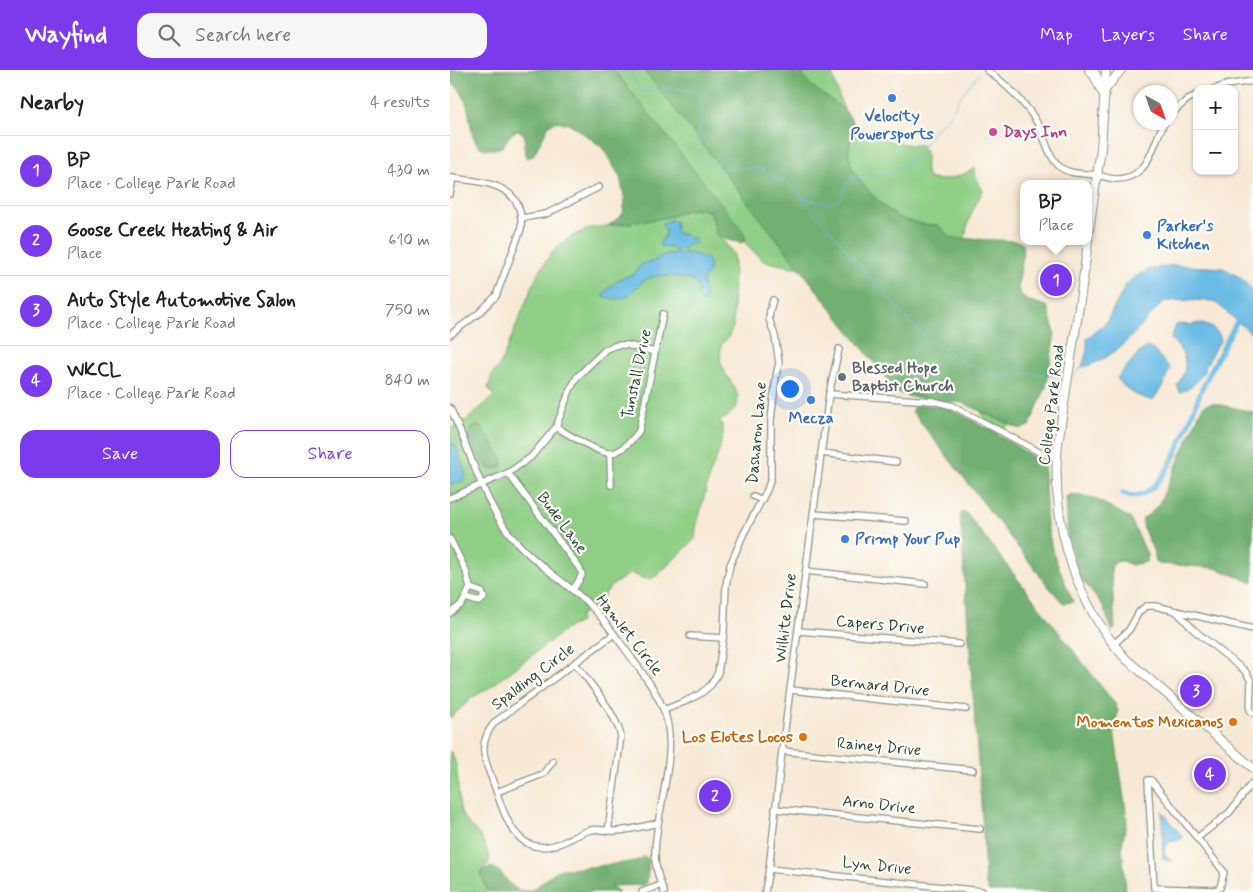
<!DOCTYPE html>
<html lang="en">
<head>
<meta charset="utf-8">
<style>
  :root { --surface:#fff; --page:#f6f6f6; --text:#202124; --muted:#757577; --line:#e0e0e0; --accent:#7c3aed }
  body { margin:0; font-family:Mynerve,sans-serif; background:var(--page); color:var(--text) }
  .controls { position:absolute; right:15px; top:15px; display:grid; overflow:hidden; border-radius:10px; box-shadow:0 1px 4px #0004 }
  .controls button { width:45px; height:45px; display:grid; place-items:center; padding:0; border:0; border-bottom:1px solid var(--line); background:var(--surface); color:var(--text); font:25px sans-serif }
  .compass { position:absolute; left:683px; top:15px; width:45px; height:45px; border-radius:50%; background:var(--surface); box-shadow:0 1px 4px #0004; rotate:140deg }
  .you { position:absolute; left:339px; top:318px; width:18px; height:18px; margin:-12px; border:4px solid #fff; border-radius:50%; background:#1a73e8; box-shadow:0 0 0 8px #1a73e833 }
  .badge { display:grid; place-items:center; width:32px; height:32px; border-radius:50%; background:var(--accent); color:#fff; font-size:16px; font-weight:700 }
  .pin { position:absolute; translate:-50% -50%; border:2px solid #fff; box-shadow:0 1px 5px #0006 }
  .popup { position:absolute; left:570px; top:110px; width:72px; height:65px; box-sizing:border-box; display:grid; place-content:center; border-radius:10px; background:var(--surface); filter:drop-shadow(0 1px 4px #0005); font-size:16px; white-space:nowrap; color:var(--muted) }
  .popup b { font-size:19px; color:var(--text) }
  .popup::after { content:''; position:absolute; left:50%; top:100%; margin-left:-10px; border:10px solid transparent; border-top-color:var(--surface) }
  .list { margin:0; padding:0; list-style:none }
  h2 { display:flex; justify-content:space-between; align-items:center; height:65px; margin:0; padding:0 20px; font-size:21px }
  h2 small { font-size:16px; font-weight:400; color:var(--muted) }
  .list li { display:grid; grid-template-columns:32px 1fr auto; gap:15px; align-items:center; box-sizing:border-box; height:70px; padding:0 20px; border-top:1px solid var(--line) }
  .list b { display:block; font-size:19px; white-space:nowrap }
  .list p { margin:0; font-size:16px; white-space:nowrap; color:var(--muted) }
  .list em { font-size:16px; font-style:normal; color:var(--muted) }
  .actions { display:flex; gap:10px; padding:15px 20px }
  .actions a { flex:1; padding:11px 0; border:1px solid var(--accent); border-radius:15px; text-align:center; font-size:18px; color:var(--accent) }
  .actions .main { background:var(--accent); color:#fff }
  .icon { flex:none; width:28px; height:28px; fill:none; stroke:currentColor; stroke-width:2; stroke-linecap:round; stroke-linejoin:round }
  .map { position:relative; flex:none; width:803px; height:822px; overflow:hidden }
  header { display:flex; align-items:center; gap:30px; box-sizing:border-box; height:70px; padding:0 25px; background:var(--accent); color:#fff }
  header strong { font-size:24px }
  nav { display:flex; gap:28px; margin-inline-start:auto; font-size:18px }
  .search { width:350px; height:45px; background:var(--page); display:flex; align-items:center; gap:12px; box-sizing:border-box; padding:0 18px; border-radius:15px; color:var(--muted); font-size:19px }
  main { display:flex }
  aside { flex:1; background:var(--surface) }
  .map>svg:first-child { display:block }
  .green { fill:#8ece85; stroke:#56865c }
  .forest { fill:#72b172; stroke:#487753 }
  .water { fill:#6abbe5; stroke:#447c8c }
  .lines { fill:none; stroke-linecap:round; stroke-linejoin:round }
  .stream { stroke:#6abbe5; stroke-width:1 }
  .canal { stroke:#6abbe5; stroke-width:5 }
  .street-casing { stroke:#8b9385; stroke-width:8 }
  .secondary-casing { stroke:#8b9385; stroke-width:10 }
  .highway-casing { stroke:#8b9385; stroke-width:12 }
  .street { stroke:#fff; stroke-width:5.5 }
  .secondary { stroke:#fff; stroke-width:8 }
  .highway { stroke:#fff; stroke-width:10 }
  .shop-dot { fill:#3f7fe0; stroke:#fdfcf7; stroke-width:2 }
  .hotel-dot { fill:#d1479c; stroke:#fdfcf7; stroke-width:2 }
  .worship-dot { fill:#6b7280; stroke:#fdfcf7; stroke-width:2 }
  .food-dot { fill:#e8710a; stroke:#fdfcf7; stroke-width:2 }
  .labels { text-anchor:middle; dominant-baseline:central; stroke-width:4.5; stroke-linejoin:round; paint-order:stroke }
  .shop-label { font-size:16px; font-weight:bold; fill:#366cbe; stroke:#fdfcf7 }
  .hotel-label { font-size:16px; font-weight:bold; fill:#b23c85; stroke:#fdfcf7; text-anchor:start }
  .worship-label { font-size:16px; font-weight:bold; fill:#5b616d; stroke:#fdfcf7; text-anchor:start }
  .street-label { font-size:16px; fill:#1f3d34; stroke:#fdfcf7 }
  .food-label { font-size:16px; font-weight:bold; fill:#c56008; stroke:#fdfcf7; text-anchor:end }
</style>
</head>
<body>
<header>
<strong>Wayfind</strong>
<div class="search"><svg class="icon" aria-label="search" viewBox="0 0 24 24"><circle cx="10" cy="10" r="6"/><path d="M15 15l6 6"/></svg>Search here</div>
<nav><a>Map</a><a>Layers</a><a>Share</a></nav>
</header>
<main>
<aside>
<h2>Nearby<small>4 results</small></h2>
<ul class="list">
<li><span class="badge">1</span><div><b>BP</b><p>Place · College Park Road</p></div><em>430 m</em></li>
<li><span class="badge">2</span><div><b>Goose Creek Heating &amp; Air</b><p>Place</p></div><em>610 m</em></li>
<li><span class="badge">3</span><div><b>Auto Style Automotive Salon</b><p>Place · College Park Road</p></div><em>750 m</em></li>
<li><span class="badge">4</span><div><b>WKCL</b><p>Place · College Park Road</p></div><em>840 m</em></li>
</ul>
<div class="actions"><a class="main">Save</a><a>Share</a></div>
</aside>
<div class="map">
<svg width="803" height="822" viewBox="0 0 803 822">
  <rect width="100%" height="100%" fill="#fdfcf7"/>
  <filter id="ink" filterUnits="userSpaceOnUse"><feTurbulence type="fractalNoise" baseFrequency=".02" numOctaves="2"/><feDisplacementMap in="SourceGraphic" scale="10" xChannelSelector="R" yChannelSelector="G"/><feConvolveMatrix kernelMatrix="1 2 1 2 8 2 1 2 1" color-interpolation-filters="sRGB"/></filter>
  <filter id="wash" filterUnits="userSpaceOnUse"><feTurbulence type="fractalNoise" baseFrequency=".0096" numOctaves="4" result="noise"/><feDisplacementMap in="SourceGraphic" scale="20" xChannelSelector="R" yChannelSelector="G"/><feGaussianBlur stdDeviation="1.12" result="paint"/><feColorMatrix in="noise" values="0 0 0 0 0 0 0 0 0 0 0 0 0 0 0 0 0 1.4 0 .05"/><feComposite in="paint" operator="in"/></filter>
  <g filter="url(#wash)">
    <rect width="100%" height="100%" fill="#f7e9d6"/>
    <g class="green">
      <path d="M32 0H258L345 5 353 0H381C395 50 400 64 455 74 460 75 465 74 471 75 481 87 472 95 478 108 493 113 512 106 525 98L524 104 533 121C519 145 514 159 514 188L563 351 549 363 541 367 537 365 536 355 529 336 360 197H342L313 191 260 137 234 135 216 148C232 141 241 137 259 141L264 151 265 163 278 176 284 185 283 257 278 267 271 275 270 290 275 303 284 316 288 326 287 336 276 348 270 350 273 358V364L268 384 260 404 246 458 245 469 209 504 201 509 192 508 181 503 161 516 147 534 130 545V552L119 557 39 618 23 627 0 648V359L18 349 44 326 38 318 42 305 51 293 87 205 104 179 124 165 141 158 202 150 163 64Z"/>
      <path d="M0 681C10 693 7 723 10 738 13 751 22 756 30 766 35 774 38 783 40 791L31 802 36 818 39 822H0Z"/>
    </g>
    <g class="forest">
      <path d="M0 0H164L292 160 296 169 292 173C256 166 273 167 259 141 236 135 233 145 213 148 195 152 177 153 158 156L173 144 175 131 170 107 152 77 122 55 107 51 99 55 83 86 77 88 74 76 75 65 68 60 61 64 52 77C5 92 34 30 0 12Z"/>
      <path d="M194 0H352C352 17 390 31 400 47 408 59 397 72 399 84 400 89 401 98 404 102 412 115 437 142 451 148 462 153 475 155 488 155L501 168 567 171 573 174 572 191 568 216 569 222 576 230 597 236 605 263 596 317 579 356 570 359 513 333 457 326 447 322Z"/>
      <path d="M762 333 803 342V513L766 498 711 494 706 491C704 475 691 463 693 448L700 444 710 432 753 336Z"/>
      <path d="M475 335 493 337 511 344 561 373 588 390 594 397 597 455 603 483 623 532 613 533 599 517 468 349 462 341 464 336Z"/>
      <path d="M27 355 33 359 53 390 52 396 45 399H39L33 393 18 366 22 358Z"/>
      <path d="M621 424 644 428 680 448 698 486 696 492 682 495 672 491 666 492 661 497 665 559 662 561 653 536 629 506 618 468 616 428Z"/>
      <path d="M513 441 516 443 665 634 668 641 664 661 677 748 672 776 676 822H539L535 812 533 761 510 446Z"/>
      <path d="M194 786 199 790 197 813 194 815 161 816 169 822H39L36 818 31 802C51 784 54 822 76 821 88 820 98 805 108 800 115 798 124 799 131 798 148 796 164 794 181 792L189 790Z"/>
    </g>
    <g class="water">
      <path d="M221 150 225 152 226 162 232 165 234 163 239 169 242 168 245 169V172L241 175 239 173 234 178 225 181 219 176 211 177 210 173 216 164V160L211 155Z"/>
      <path d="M233 183C243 184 263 185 259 200 258 204 254 207 253 211 252 218 256 225 255 231L253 233 249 229C248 226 249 220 248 217 242 205 208 203 197 209 188 213 183 224 173 228 167 230 161 228 154 227L153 224 168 210 184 204 191 195 197 192C206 194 208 186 216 184 221 183 227 184 233 183Z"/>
      <path d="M723 195 773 198 788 206 803 220V265L764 231 745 230 714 231C690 255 667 290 632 297L637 281V268L656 253 676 215 682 209 698 200Z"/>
      <path d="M750 253C760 257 769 259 771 271 754 287 757 314 730 322L727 315C740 297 737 284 721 269L726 255 729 254 740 255Z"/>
      <path d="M696 277 702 279 720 298 713 315 703 330C690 329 674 319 667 308L685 287Z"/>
      <path d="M2 373 6 377 16 405 13 411 0 415V375Z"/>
      <path d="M712 741 733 768 726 771 719 772 714 779V783L722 792 713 789Z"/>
    </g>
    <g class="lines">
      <g class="stream">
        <path d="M181 0 186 14 192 21C212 22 249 8 252 37 253 49 247 61 248 72 249 79 254 83 254 90L269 98H308L335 112 357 129 380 134 390 129 397 113 406 105 429 106 445 101 466 87 483 62 501 43 512 24 529 4"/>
        <path d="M348 123 457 250 487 275 518 295 542 305 552 306 583 303 612 307"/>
        <path d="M622 307 632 297"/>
      </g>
      <path class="canal" d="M673 423C712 443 740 348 750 323 761 298 775 275 787 251"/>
    </g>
  </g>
  <g filter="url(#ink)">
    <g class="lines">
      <g class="street-casing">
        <g id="street">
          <path d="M537 0C557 15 577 34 589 56 595 69 599 87 610 97 620 105 635 103 647 105 653 106 659 109 666 109 675 109 684 106 690 100 702 90 706 66 715 52"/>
          <path d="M764 19 776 15 803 11"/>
          <path d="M720 45 738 29 747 25"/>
          <path d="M0 108C34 112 75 113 71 159L46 226 29 243 0 265"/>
          <path d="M0 124 3 108"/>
          <path d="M72 148 96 144 149 117"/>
          <path d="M379 324 483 331 503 336 591 383 607 386"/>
          <path d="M0 338C19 377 30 422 55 458 75 486 105 505 131 527 148 541 161 560 175 579 188 597 203 615 212 636 232 678 205 740 205 785 205 798 209 810 214 822"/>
          <path d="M106 357C118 364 146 382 158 383 171 384 182 370 189 361L213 244"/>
          <path d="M371 383 446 392"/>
          <path d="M160 384 161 415"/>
          <path d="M58 403 130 499 132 505 123 520"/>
          <path d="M303 426 312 430"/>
          <path d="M0 428 58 403 81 387 106 357 120 320 127 307 156 279 167 275H177L205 282"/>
          <path d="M363 444 456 451"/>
          <path d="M0 469 16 501 20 518 12 534 0 543"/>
          <path d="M356 501 475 514"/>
          <path d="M16 528 29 532 34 528 32 522 20 518"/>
          <path d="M803 559 726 541 744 560 795 601 801 611 800 640 803 643"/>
          <path d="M349 561 509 574"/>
          <path d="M164 564 45 652C28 672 33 687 42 709 53 738 62 787 105 775 117 772 127 764 140 760 149 758 158 762 167 761 181 760 195 756 208 753"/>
          <path d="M240 566 273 568"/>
          <path d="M663 575 679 560 689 542 696 536H705L726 541"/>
          <path d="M125 593C140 614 165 641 171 666L158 761"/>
          <path d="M341 620 516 639"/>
          <path d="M214 640 234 632 250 624 261 615 268 603 274 562 276 515 280 495 294 463 317 420 321 408V350L326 306 329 293 325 266 319 249 320 240 323 230"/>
          <path d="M332 681 523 700"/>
          <path d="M698 710H701L774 802 770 818 764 820 704 818Z"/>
          <path d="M47 722 93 704 103 691"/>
          <path d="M325 739 530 759"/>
          <path d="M747 768 779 743 803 712"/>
          <path d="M319 799 532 821"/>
          <path d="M315 821 319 799 332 681 379 324 389 279"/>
          <path d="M192 822 211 815"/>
        </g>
      </g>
      <g class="secondary-casing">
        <g id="secondary">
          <path d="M655 20 671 0"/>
          <path d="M638 166 651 79 656 0"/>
          <path d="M638 171C632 225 622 279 614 333 612 350 608 368 607 386 603 459 627 535 676 589L803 698"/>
        </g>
      </g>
      <g class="highway-casing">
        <path id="highway" d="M640 0 645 5 653 22"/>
      </g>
      <use href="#street" class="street"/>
      <use href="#secondary" class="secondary"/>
      <use href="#highway" class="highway"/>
    </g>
  </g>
  <g class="shop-dot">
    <circle cx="442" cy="28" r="5"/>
    <circle cx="697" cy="165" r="5"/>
    <circle cx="361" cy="330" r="5"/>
    <circle cx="395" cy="469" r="5"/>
  </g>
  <circle class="hotel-dot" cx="543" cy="62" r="5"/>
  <circle class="worship-dot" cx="392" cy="307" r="5"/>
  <g class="food-dot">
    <circle cx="783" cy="652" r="5"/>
    <circle cx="353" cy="667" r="5"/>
  </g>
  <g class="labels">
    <g class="shop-label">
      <text x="442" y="46">Velocity<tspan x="442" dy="18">Powersports</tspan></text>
      <text x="707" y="156" text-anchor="start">Parker's<tspan x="707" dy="18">Kitchen</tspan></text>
      <text x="361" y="348">Mecza</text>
      <text x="405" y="469" text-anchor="start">Primp Your Pup</text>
    </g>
    <g class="hotel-label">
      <text x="553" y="62">Days Inn</text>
    </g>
    <g class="worship-label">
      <text x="402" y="298">Blessed Hope<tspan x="402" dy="18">Baptist Church</tspan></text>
    </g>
    <g class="street-label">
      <text transform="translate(187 304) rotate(-78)">Tunstall Drive</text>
      <text transform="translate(602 335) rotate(-83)">College Park Road</text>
      <text transform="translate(307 363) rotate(-85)">Dasharon Lane</text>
      <text transform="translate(112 453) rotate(53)">Bude Lane</text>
      <text transform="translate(336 548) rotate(-83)">Wilhite Drive</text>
      <text transform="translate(430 555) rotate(5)">Capers Drive</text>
      <text transform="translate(179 565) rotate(52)">Hamlet Circle</text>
      <text transform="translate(83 607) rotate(-37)">Spalding Circle</text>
      <text transform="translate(430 616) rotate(6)">Bernard Drive</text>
      <text transform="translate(429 677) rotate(5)">Rainey Drive</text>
      <text transform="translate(429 735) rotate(6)">Arno Drive</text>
      <text transform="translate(427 796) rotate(6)">Lyn Drive</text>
    </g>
    <g class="food-label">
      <text x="773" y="652">Momentos Mexicanos</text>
      <text x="343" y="667">Los Elotes Locos</text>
    </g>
  </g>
</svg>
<div class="controls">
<button>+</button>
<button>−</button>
</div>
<svg class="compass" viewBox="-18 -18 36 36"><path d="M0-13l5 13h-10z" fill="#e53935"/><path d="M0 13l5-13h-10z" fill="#757577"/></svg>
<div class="you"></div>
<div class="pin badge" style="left:606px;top:210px">1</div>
<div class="popup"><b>BP</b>Place</div>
<div class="pin badge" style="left:265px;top:726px">2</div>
<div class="pin badge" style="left:746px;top:621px">3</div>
<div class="pin badge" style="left:760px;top:704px">4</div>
</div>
</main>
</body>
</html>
